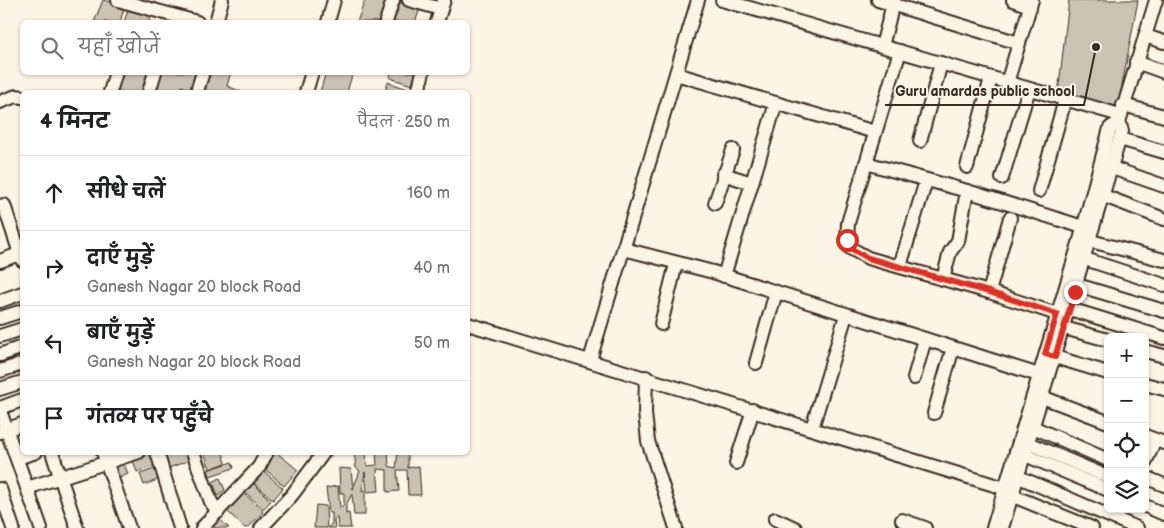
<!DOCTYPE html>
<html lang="hi">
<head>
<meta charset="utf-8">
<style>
  :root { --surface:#fff; --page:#f2f2f2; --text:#202124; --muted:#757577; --line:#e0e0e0 }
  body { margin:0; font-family:"Balsamiq Sans","Playpen Sans Deva",sans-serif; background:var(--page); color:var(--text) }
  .controls { position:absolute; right:15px; bottom:15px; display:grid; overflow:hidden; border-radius:8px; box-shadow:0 1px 4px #0004 }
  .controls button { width:45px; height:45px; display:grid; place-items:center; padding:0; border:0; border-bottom:1px solid var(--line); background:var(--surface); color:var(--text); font:25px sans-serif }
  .stop { position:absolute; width:15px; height:15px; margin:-11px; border:4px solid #d93025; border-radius:50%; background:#fff }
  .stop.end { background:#d93025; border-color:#fff; box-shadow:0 1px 5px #0008 }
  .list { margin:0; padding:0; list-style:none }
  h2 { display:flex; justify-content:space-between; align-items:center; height:65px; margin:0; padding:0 20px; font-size:21px }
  h2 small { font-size:16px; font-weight:400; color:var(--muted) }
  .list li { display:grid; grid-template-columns:32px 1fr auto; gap:15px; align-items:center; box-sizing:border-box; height:75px; padding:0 20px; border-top:1px solid var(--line) }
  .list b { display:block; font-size:19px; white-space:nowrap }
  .list p { margin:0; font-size:16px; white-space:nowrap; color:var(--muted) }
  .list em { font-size:16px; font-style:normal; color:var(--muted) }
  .icon { flex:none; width:28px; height:28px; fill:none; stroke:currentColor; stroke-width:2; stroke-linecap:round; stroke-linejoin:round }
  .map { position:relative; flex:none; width:1164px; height:528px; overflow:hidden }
  .search { position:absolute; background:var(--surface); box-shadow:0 1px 4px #0004; left:20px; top:20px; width:450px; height:55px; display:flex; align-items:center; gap:12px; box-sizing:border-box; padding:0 18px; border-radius:8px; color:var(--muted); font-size:19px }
  .panel { position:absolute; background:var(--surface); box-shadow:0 1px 4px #0004; left:20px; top:90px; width:450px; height:365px; border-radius:8px }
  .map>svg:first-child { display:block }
  .building { fill:#ccc2b3; stroke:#3b2a1e }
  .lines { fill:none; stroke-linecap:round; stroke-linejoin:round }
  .minor-casing { stroke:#3b2a1e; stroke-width:16 }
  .minor { stroke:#fcf5e5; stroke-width:12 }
  .route { stroke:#d93025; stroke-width:6 }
  .leader { fill:none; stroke:#3b2a1e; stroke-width:2 }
  .callout-dot { fill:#3b2a1e; stroke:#fcf5e5; stroke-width:2 }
  .callout-label { font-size:14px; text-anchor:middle; font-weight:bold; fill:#3b2a1e; stroke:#fcf5e5; stroke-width:4; stroke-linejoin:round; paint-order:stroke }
</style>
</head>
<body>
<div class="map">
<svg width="1164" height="528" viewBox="0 0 1164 528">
  <rect width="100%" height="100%" fill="#fcf5e5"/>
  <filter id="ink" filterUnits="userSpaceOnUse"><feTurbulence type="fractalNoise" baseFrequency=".02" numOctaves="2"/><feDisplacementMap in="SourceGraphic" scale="10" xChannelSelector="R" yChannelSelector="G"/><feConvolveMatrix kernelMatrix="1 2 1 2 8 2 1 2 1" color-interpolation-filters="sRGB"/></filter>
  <g filter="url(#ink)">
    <g class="building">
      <path d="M103 0 125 5 120 22H94Z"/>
      <path d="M365 0H390L385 22H357Z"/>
      <path d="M1069 0H1138L1117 112 1058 94Z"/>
      <path d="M396 1 420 9 415 22H389Z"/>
      <path d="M129 7 152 15 149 22H124Z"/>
      <path d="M119 72H150L143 92H112Z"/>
      <path d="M159 72H201L194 91 182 86 179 92H153Z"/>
      <path d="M206 72H231L227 86 242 92 199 91Z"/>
      <path d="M326 72H353L347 92H320Z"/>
      <path d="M391 72H416L412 85 390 78Z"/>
      <path d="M388 82 413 91 412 92H385Z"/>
      <path d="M150 452H154L158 465 137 472 132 458Z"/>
      <path d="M169 452H191L193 459 166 469 161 455Z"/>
      <path d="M204 452H223L226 463 210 469Z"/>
      <path d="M276 452 298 470 284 486 263 467Z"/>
      <path d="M354 452H366L367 466 377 465 376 452H388L389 466 396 468 398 452H408V468L419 466 421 495H408L407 470H397L399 491 387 492V470L377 469 379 491 367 492 365 472 362 491 365 490V515H354L352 494 346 505V514L349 513 351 528H338L337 517 334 521 335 528H328L332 523V513H329L326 488 338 486 340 508 344 504V493H340L339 468 351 469 353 489 360 471 356 468Z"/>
      <path d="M123 461 128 474 117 479 111 465Z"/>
      <path d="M232 462 234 468 210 476 208 470Z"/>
      <path d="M160 467 163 478 144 485 140 474Z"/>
      <path d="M261 469 283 488 273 500 251 480Z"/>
      <path d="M220 478 225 490 218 496 213 482Z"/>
      <path d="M251 481 271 501 263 509 243 490Z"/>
      <path d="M243 492 263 512 248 528H245L226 510Z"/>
      <path d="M316 505 326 506 327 528H314Z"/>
      <path d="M216 516 229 528H215L209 523Z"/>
    </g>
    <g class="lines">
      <g class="minor-casing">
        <g id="minor">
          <path d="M118 0 197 22"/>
          <path d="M409 0 441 9"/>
          <path d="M722 0 1120 115"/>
          <path d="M878 0 1019 43"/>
          <path d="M1013 0 1030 6"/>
          <path d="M216 22 222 0"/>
          <path d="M328 22 334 0"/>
          <path d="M386 22 393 0"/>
          <path d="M437 22 444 0"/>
          <path d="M1145 36 1164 42"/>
          <path d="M882 46 894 0"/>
          <path d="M900 51 848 223 847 241 850 248 868 258 989 292 1057 314"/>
          <path d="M1136 62 1164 72"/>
          <path d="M676 74 875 132"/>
          <path d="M1007 83 1032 0"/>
          <path d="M198 88 203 72"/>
          <path d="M110 92 116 72"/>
          <path d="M149 92 155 72"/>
          <path d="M306 92 312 72"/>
          <path d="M418 92 423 72"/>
          <path d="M0 102 16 96 22 97"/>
          <path d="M1123 105 1164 116"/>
          <path d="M1119 122 1156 0"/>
          <path d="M1120 139 1164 152"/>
          <path d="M920 141 941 63"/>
          <path d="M866 163 967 191 958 241 950 252 943 279"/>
          <path d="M967 167 991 78"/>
          <path d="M1112 168 1164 186"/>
          <path d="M723 174 752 183"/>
          <path d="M1002 178 1029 89"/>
          <path d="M967 191 1083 227"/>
          <path d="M1039 191 1065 100"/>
          <path d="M1104 196 1164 219"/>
          <path d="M715 203 733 150"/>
          <path d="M0 206 4 205 22 260"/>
          <path d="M1083 239 1164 260"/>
          <path d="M624 249 713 272 1039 375"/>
          <path d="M1085 259 1164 285"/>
          <path d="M0 261 22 253"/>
          <path d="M900 266 926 181"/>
          <path d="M724 276 776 103"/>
          <path d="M1077 285 1164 311"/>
          <path d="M989 292 1010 218"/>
          <path d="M0 301 22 293"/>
          <path d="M1070 309 1164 338"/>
          <path d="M0 318 22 311"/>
          <path d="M468 324 1014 491"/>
          <path d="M661 324 676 264"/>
          <path d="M1064 328 1108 340"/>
          <path d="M0 336 22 329"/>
          <path d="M1145 351 1164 356"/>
          <path d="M0 355 22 347"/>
          <path d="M1048 355 1108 373"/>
          <path d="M590 360 698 0"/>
          <path d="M756 363 776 292"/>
          <path d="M0 371 22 364"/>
          <path d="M646 377 645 413 648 441 676 528"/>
          <path d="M914 378 925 339"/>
          <path d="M1145 384 1164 389"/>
          <path d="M0 389 22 382"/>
          <path d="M1042 397 1108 422"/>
          <path d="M0 408 22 400"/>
          <path d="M0 411 41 528"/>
          <path d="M934 413 953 348"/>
          <path d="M1033 427 1108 460"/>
          <path d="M812 428 846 315"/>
          <path d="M0 432 22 424"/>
          <path d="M1145 436 1164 443"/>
          <path d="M1028 443 1108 477"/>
          <path d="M52 452 77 528"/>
          <path d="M103 452 129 528"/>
          <path d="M157 452 180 528"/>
          <path d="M193 452 211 502 218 512"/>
          <path d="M1025 455 1108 490"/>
          <path d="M17 458 36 452"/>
          <path d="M736 463 753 410"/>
          <path d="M1145 463 1155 440"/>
          <path d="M1019 477 1137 528"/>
          <path d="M1145 477 1164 485"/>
          <path d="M27 488 139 452"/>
          <path d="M0 489 13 528"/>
          <path d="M1013 496 1092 528"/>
          <path d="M1145 506 1164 514"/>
          <path d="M775 519 795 528"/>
          <path d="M902 520 925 528"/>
          <path d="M202 528 259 467 267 452"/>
          <path d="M261 528 292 495 324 452"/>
          <path d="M993 528 1080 240 1110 128 1119 122"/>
          <path d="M1002 528 1122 131 1119 122"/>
        </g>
      </g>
      <use href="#minor" class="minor"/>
    </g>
  </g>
  <g class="lines" filter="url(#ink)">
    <path class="route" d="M847 240 850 248 868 258 989 292 1057 314 1045 354 1055 357 1075 292"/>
  </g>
  <path class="leader" d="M1096 47L1084 105H885"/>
  <circle class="callout-dot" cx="1096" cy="47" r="5"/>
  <g class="callout-label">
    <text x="985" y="96">Guru amardas public school</text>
  </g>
</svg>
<div class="controls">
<button>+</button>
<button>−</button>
<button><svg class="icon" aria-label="locate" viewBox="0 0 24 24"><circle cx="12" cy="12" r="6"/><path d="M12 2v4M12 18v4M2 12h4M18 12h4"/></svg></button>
<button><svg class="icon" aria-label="layers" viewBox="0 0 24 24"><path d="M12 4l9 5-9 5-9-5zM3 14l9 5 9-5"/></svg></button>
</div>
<div class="stop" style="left:847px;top:240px"></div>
<div class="stop end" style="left:1075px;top:292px"></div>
<div class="search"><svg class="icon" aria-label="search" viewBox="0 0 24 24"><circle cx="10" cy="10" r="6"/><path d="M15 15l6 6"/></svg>यहाँ खोजें</div>
<section class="panel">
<h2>4 मिनट<small>पैदल · 250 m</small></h2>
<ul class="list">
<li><svg class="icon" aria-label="ahead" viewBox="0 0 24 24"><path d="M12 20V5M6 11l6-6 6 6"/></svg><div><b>सीधे चलें</b></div><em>160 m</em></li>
<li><svg class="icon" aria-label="right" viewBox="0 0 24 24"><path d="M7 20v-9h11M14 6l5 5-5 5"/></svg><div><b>दाएँ मुड़ें</b><p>Ganesh Nagar 20 block Road</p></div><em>40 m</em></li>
<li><svg class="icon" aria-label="left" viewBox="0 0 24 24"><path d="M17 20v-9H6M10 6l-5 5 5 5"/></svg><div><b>बाएँ मुड़ें</b><p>Ganesh Nagar 20 block Road</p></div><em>50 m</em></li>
<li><svg class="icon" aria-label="arrive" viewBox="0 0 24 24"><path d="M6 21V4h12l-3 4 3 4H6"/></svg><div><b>गंतव्य पर पहुँचे</b></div></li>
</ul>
</section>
</div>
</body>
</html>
